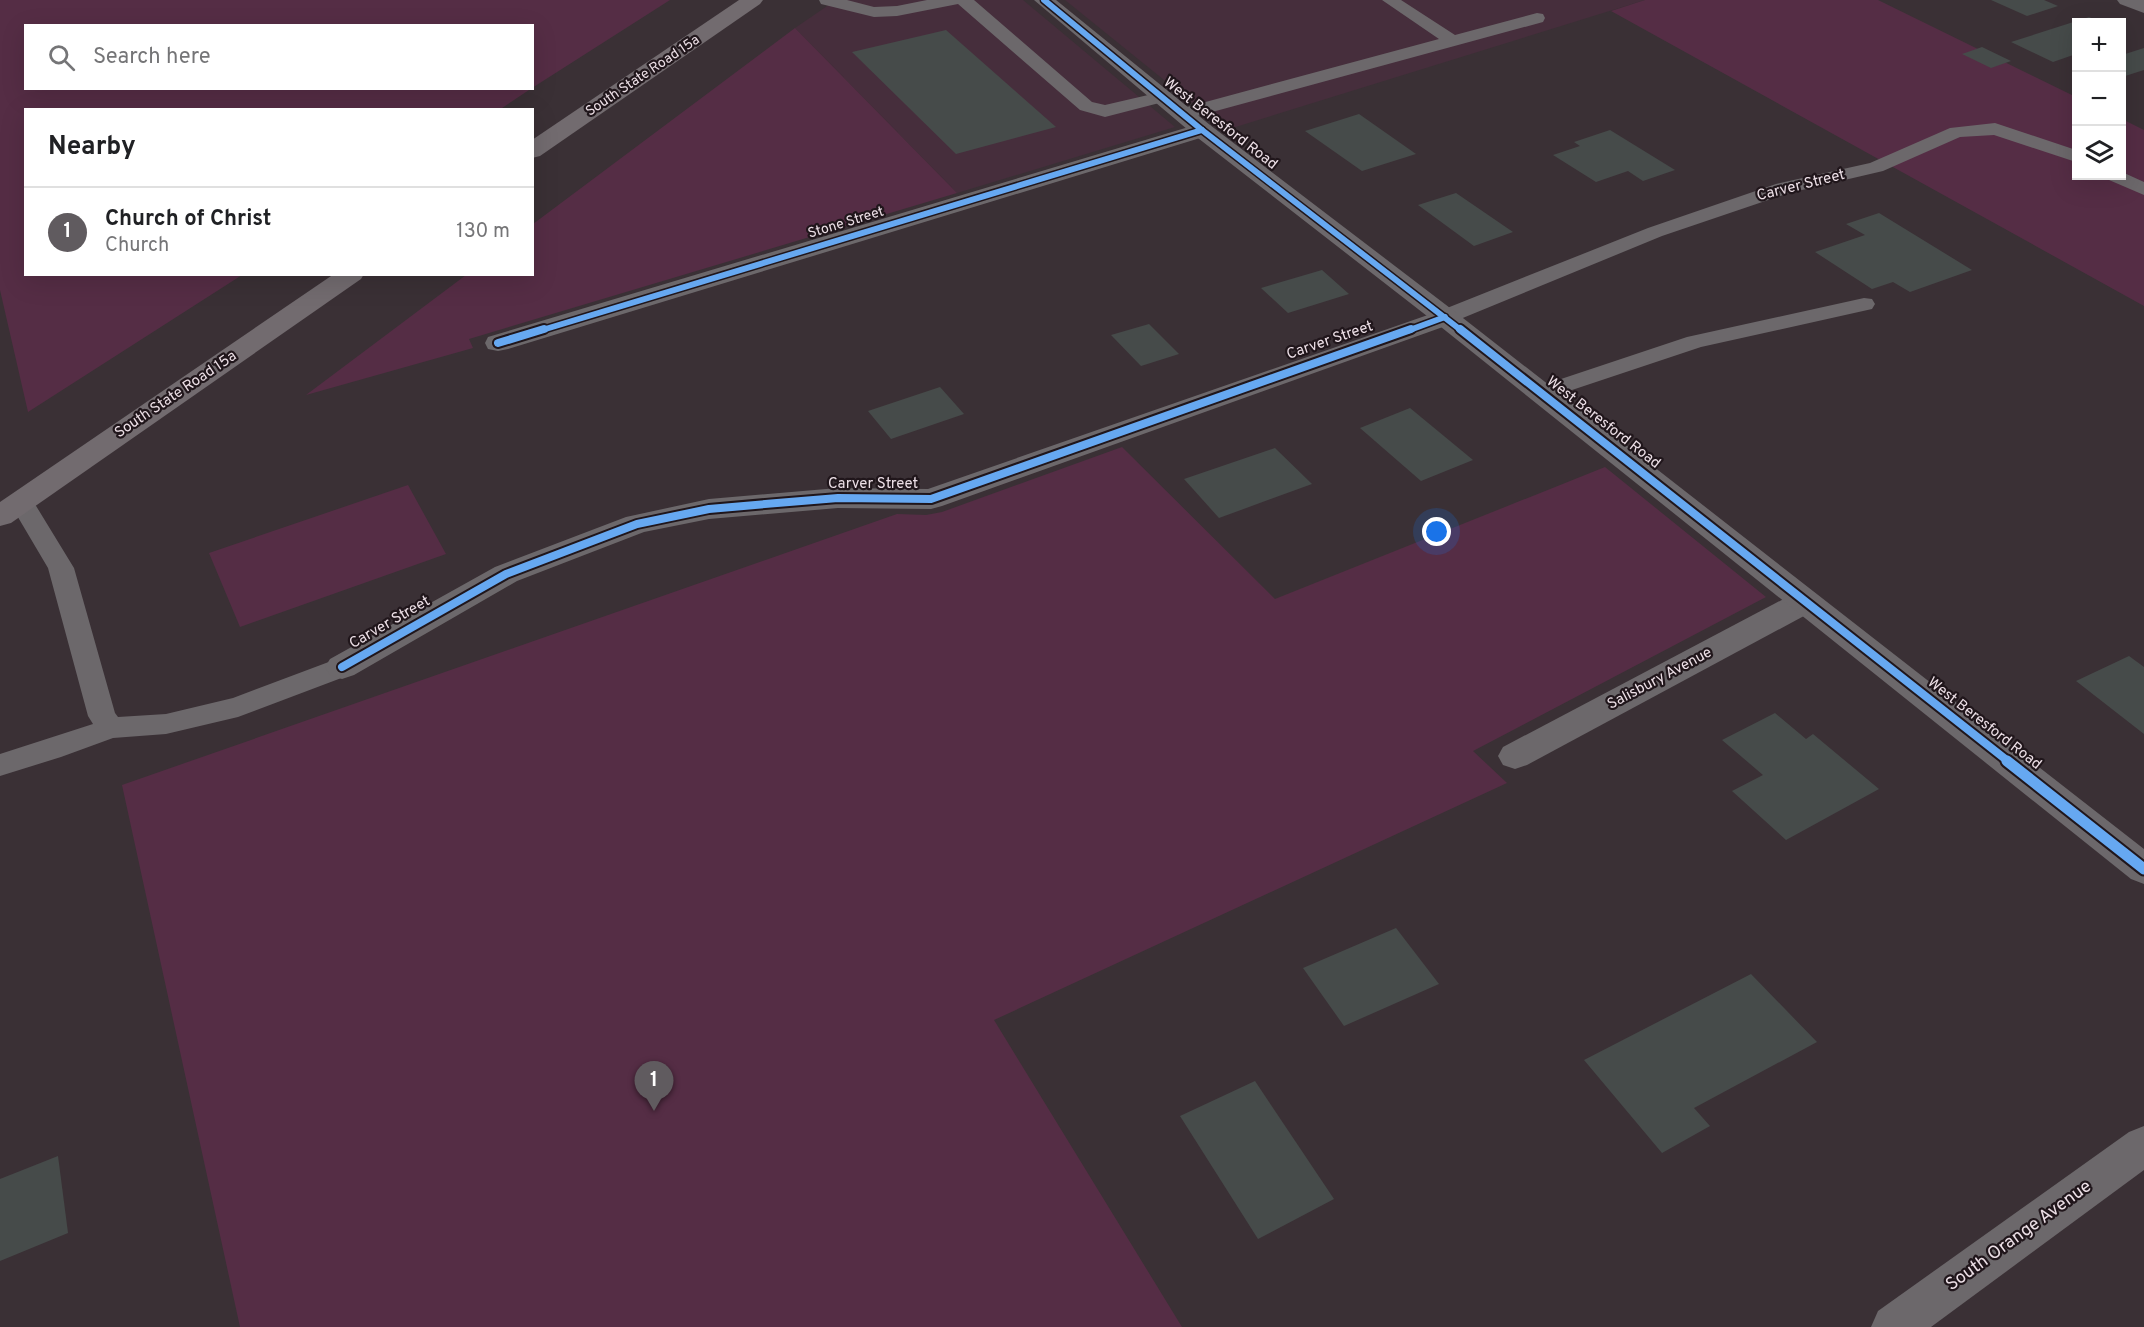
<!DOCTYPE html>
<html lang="en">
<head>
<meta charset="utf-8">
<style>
  :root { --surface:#fff; --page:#f6f6f6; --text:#202124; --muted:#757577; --line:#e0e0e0; --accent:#605b5f }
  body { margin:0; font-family:Overpass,sans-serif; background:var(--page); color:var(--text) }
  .controls { position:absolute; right:18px; top:18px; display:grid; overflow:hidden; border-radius:0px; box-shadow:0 6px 24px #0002 }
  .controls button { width:54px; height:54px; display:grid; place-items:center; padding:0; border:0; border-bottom:2px solid var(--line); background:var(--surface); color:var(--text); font:30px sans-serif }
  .you { position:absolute; left:1437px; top:532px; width:21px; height:21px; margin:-15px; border:4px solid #fff; border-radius:50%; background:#1a73e8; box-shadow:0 0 0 9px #1a73e833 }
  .badge { display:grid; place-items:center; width:39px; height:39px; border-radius:50%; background:var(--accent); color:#fff; font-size:20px; font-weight:700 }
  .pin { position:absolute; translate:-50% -50px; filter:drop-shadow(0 2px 3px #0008) }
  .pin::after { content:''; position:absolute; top:32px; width:21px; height:18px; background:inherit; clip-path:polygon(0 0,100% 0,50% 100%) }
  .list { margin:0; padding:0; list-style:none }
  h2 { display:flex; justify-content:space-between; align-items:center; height:78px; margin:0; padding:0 24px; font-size:26px }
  h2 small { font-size:20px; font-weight:400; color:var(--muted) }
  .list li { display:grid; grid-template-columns:39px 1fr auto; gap:18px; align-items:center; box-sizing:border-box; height:90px; padding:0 24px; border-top:2px solid var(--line) }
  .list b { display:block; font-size:22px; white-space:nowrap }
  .list p { margin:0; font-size:20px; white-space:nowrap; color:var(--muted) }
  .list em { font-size:20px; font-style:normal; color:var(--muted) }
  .icon { flex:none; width:33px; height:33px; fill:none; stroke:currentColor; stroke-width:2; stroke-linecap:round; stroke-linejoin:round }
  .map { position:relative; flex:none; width:2144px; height:1327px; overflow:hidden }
  .search { position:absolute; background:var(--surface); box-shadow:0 6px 24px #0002; left:24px; top:24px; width:510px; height:66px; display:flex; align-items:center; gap:15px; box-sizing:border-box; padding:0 21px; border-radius:0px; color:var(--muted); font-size:22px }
  .panel { position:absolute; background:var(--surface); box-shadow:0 6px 24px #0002; left:24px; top:108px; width:510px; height:168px; border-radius:0px }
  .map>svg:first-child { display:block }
  .built { fill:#462e3c }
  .green { fill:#552d45 }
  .building { fill:#464b4a }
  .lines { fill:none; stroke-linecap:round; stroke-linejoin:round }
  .service { fill:#6c686b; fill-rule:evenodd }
  .minor { fill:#6c686b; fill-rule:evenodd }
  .tertiary { fill:#6c686b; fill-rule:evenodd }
  .trunk { fill:#726b6f; fill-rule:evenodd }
  .cycleway-far2-casing { stroke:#20161b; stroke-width:9 }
  .cycleway-far1-casing { stroke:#20161b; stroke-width:12 }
  .cycleway-casing { stroke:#20161b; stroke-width:15 }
  .cycleway-far2 { stroke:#66a8f1; stroke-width:6 }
  .cycleway-far1 { stroke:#66a8f1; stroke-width:8 }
  .cycleway { stroke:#66a8f1; stroke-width:11 }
  .labels { text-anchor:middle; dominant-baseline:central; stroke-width:4.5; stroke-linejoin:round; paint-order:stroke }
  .far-street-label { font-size:14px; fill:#ecdfe6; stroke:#20161b }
  .street-label { font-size:15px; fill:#ecdfe6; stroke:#20161b }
  .near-street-label { font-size:18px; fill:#ecdfe6; stroke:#20161b }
</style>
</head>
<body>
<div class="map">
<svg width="2144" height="1327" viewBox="0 0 2144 1327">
  <rect width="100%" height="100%" fill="#3a3035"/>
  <g class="built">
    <path d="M836 0H1023L1175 127 957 193 795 28Z"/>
    <path d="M1065 0H1645L1226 130Z"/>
  </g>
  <g class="green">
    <path d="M0 0H670L532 88V26H26V88H532L499 110H26V274L242 275 28 412 0 290Z"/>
    <path d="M1645 0H1878L2076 97V176H2122V119L2144 130V306L1611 11Z"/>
    <path d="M795 28 957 193 469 339 473 348 306 395 466 275 532 274 533 224Z"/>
    <path d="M1122 447 1275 599 1605 467 1766 597 1473 751 1507 783 994 1020 1182 1327H240L122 785 897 514 926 515 942 512Z"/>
    <path d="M408 485 446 554 240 627 209 553Z"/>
  </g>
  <g class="building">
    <path d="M1991 0H2044L2058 6 2027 16Z"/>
    <path d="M2089 17 2102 22H2076V54L2053 62 2011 42Z"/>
    <path d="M946 30 1056 127 956 154 852 52Z"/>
    <path d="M1982 47 2011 61 1991 68 1962 54Z"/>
    <path d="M2144 48V70L2122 77V55Z"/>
    <path d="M1359 114 1416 154 1362 171 1305 131Z"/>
    <path d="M1610 130 1675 170 1643 181 1628 171 1596 182 1553 155 1580 146 1574 142Z"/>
    <path d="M1456 193 1513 232 1474 246 1418 205Z"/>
    <path d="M1879 213 1972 270 1910 292 1893 282 1872 289 1815 252 1865 235 1846 224Z"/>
    <path d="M1322 270 1349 294 1288 313 1261 288Z"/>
    <path d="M1149 324 1179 354 1141 366 1111 335Z"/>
    <path d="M940 387 964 414 891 439 868 411Z"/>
    <path d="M1410 408 1473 460 1421 481 1360 428Z"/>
    <path d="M1275 448 1312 484 1219 518 1184 479Z"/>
    <path d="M2129 656 2144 667V734L2076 681Z"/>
    <path d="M1775 713 1806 739 1813 734 1879 789 1786 840 1732 791 1763 775 1722 740Z"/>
    <path d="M1396 928 1439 984 1344 1026 1303 968Z"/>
    <path d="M1751 974 1817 1042 1694 1108 1710 1126 1662 1153 1584 1060Z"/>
    <path d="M1255 1081 1334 1199 1258 1239 1180 1116Z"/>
    <path d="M58 1156 68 1233 0 1261V1179Z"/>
  </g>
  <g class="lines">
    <g class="service">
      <path d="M819 0H847L874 7 897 6 927 0H974L1092 102 1105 105 1161 92 1167 93 1170 97 1167 101 1105 117 1080 110 958 4 897 16 874 17 821 4Z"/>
      <path d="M1382 0H1401L1455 35 1537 13 1543 14 1545 18 1543 22 1190 118H1176L1174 114 1176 110 1439 39Z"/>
      <path d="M1995 123 2076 150V162L1994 135 1960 137 1883 171 1789 193 1662 236 1453 322 1445 323 1437 322 1434 317 1437 312 1648 228 1776 184 1870 163 1950 128Z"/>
      <path d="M2122 172 2144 182V195L2109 180 2106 176H2122Z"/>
      <path d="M1864 298 1872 299 1875 304 1872 309 1701 347 1542 400 1534 398 1531 393 1534 388 1687 337Z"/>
      <path d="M21 494 30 496 74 568 115 713 118 717 166 714 233 698 342 657 352 660 356 667 352 674 238 717 166 734 113 738 61 757 0 776V754L93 724 88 716 48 568 9 502 12 496Z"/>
    </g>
    <g class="minor">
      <path d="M1202 123 1210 125 1213 130 1210 135 508 349 498 351 488 349 485 343 488 337Z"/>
      <path d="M1445 309 1454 311 1458 317 1454 323 942 506 931 509 838 508 709 519 644 532 517 581 354 675 342 679 330 675 325 667 330 659 495 567 626 517 709 499 838 488 928 489Z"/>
      <path d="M1804 591 1815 594 1820 602 1815 610 1527 765 1515 769 1503 765 1498 756 1503 747 1793 594Z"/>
      <path d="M2144 1126V1170L1931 1327H1871L1878 1311 2129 1132Z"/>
    </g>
    <g class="tertiary">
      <path d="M1034 0H1056L1210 125 1454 311 2144 849V884L2131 879 1436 323 1194 135Z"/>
      <path d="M2117 0H2144V13L2120 4Z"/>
    </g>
    <g class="trunk">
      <path d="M739 0H763L760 4 540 156 532 158V140Z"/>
      <path d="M334 274H364L361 279 11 523 0 526V502Z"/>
    </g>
    <g class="cycleway-far2-casing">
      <g id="cycleway-far2">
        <path d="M1044 0 1202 130 1462 331"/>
        <path d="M539 331 1202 130"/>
        <path d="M1407 331 1445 317"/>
      </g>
    </g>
    <g class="cycleway-far1-casing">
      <g id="cycleway-far1">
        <path d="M1460 329 2009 762"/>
        <path d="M498 343 544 329"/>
        <path d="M342 667 506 574 637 524 709 509 777 503 838 498 931 499 1411 329"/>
      </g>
    </g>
    <g class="cycleway-casing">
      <path id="cycleway" d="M2007 761 2144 869"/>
    </g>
    <use href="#cycleway-far2" class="cycleway-far2"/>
    <use href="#cycleway-far1" class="cycleway-far1"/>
    <use href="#cycleway" class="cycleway"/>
  </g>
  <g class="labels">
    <g class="far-street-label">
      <text transform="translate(643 76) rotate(-34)">South State Road 15a</text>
      <text transform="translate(846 223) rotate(-17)">Stone Street</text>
    </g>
    <g class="street-label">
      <text transform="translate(1220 124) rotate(38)">West Beresford Road</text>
      <text transform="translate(1801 186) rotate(-14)">Carver Street</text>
      <text transform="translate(1330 341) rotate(-19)">Carver Street</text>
      <text transform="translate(176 395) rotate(-34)">South State Road 15a</text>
      <text transform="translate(1603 423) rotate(38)">West Beresford Road</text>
      <text x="873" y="484">Carver Street</text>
      <text transform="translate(390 623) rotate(-30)">Carver Street</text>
      <text transform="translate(1660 679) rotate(-28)">Salisbury Avenue</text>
      <text transform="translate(1984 724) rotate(38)">West Beresford Road</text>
    </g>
    <g class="near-street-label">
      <text transform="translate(2019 1236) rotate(-36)">South Orange Avenue</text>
    </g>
  </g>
</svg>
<div class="controls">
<button>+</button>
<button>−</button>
<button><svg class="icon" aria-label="layers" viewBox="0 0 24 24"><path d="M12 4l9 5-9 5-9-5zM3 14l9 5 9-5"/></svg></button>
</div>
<div class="you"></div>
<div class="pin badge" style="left:654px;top:1111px">1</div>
<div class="search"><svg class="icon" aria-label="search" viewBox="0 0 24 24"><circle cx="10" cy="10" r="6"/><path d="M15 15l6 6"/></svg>Search here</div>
<section class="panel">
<h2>Nearby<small></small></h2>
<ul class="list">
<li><span class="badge">1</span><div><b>Church of Christ</b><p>Church</p></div><em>130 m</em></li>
</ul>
</section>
</div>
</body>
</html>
